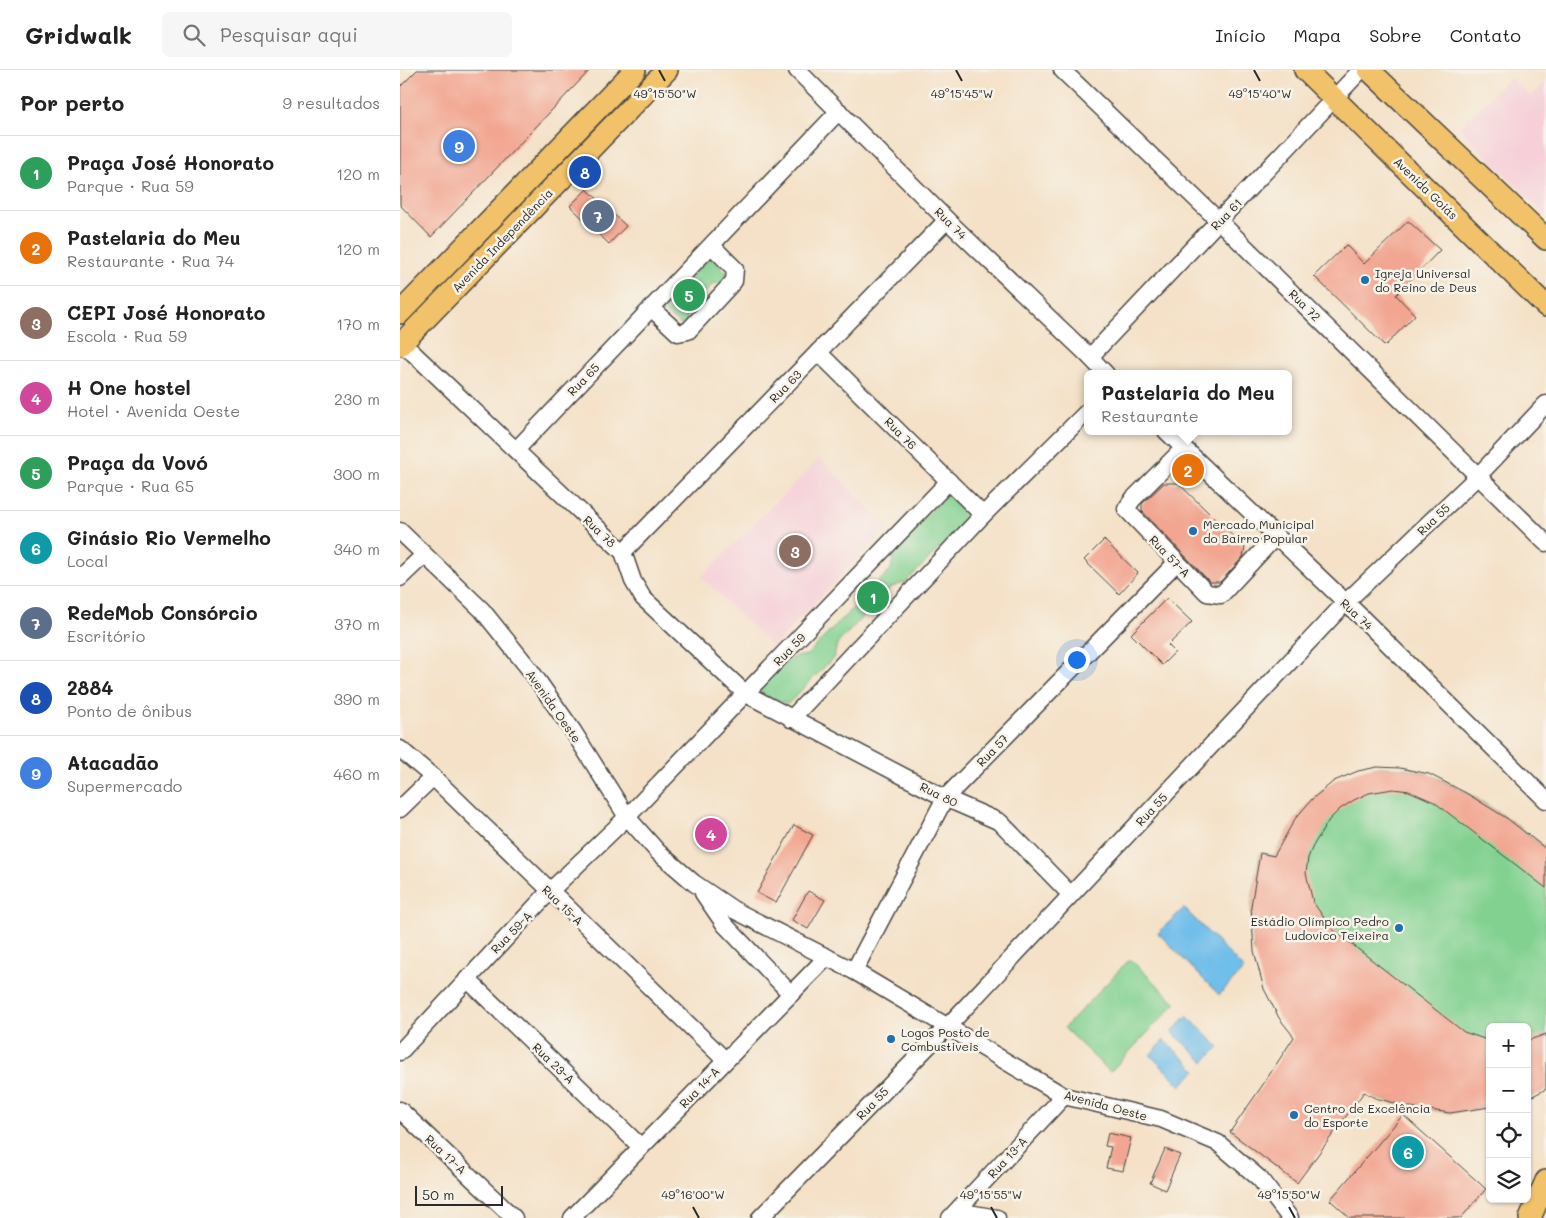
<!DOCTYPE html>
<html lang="pt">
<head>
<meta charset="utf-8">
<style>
  :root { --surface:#fff; --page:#f6f6f6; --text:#222; --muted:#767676; --line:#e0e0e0; --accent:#1f6fb2 }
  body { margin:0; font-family:Mali,sans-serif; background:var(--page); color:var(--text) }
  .controls { position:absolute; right:15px; bottom:15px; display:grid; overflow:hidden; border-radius:8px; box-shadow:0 1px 4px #0004 }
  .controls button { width:45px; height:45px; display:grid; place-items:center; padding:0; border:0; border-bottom:1px solid var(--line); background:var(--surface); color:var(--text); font:25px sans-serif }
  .scale { position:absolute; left:15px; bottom:12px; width:88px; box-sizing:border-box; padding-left:5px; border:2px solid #2b2b2b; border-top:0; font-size:14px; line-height:18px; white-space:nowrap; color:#2b2b2b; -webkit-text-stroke:4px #f7f3e8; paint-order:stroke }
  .you { position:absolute; left:676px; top:589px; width:18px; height:18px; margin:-12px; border:4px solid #fff; border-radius:50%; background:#1a73e8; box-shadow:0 0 0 8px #1a73e833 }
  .badge { display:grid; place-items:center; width:32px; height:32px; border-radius:50%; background:var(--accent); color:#fff; font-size:16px; font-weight:700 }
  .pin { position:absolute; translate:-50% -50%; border:2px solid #fff; box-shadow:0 1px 5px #0006 }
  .popup { position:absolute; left:684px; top:300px; width:208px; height:65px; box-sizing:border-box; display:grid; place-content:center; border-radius:8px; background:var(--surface); filter:drop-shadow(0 1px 4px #0005); font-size:16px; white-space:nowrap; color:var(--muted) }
  .popup b { font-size:19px; color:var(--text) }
  .popup::after { content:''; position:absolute; left:50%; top:100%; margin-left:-10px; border:10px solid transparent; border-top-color:var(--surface) }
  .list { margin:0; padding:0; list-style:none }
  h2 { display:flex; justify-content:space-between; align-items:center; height:65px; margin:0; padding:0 20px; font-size:21px }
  h2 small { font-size:16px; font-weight:400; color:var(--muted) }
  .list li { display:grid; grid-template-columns:32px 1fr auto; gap:15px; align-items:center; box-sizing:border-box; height:75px; padding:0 20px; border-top:1px solid var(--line) }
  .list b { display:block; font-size:19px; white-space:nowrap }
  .list p { margin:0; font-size:16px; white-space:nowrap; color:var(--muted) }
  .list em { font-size:16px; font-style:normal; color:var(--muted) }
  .icon { flex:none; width:28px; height:28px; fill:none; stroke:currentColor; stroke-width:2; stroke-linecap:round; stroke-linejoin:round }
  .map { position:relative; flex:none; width:1146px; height:1148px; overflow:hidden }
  header { display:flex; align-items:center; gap:30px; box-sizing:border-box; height:70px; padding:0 25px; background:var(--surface); border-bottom:1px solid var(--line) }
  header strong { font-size:24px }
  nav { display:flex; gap:28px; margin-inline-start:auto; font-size:18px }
  .search { width:350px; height:45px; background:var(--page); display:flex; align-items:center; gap:12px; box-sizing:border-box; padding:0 18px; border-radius:8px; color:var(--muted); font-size:19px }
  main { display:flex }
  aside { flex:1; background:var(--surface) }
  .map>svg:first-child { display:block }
  .built { fill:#f6cfd8 }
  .green { fill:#82d191; stroke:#567e5e }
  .water { fill:#70beea; stroke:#4e748a }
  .building { fill:#f2a590 }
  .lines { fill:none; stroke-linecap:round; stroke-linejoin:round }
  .minor-casing { stroke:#494642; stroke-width:19 }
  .major-casing { stroke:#494642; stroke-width:24 }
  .minor { stroke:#fff; stroke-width:16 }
  .major { stroke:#f2c26a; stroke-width:21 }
  .ticks { fill:none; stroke:#2b2b2b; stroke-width:2 }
  .poi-dot { fill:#1f6fb2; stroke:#f7f3e8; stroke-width:2 }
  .labels { text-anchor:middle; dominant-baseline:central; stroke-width:5; stroke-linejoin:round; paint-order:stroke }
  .street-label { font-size:12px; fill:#2b2b2b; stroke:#f7f3e8 }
  .poi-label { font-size:12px; fill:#2b2b2b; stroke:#f7f3e8; text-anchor:start }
  .ticks-label { font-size:12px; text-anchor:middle; fill:#2b2b2b; stroke:#f7f3e8; stroke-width:5; stroke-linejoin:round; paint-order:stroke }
</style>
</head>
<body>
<header>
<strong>Gridwalk</strong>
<div class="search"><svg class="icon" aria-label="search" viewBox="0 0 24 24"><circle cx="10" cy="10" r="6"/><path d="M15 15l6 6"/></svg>Pesquisar aqui</div>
<nav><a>Início</a><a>Mapa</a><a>Sobre</a><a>Contato</a></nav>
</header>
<main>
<aside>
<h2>Por perto<small>9 resultados</small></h2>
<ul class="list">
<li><span class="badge" style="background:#2e9e5b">1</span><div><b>Praça José Honorato</b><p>Parque · Rua 59</p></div><em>120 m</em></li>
<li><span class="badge" style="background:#e8710a">2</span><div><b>Pastelaria do Meu</b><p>Restaurante · Rua 74</p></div><em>120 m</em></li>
<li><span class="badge" style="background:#8d6e63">3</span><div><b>CEPI José Honorato</b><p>Escola · Rua 59</p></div><em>170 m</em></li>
<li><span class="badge" style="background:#d1479c">4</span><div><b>H One hostel</b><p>Hotel · Avenida Oeste</p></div><em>230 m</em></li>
<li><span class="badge" style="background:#2e9e5b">5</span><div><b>Praça da Vovó</b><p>Parque · Rua 65</p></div><em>300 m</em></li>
<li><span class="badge" style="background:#0f9aa8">6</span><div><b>Ginásio Rio Vermelho</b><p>Local</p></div><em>340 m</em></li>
<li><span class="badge" style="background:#5c6f8a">7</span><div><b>RedeMob Consórcio</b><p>Escritório</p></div><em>370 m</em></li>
<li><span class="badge" style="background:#1a4fb4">8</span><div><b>2884</b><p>Ponto de ônibus</p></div><em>390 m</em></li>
<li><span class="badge" style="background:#3f7fe0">9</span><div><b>Atacadão</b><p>Supermercado</p></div><em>460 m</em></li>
</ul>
</aside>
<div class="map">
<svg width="1146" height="1148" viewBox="0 0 1146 1148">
  <rect width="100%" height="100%" fill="#f7f3e8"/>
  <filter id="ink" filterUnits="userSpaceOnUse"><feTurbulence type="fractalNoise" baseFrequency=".02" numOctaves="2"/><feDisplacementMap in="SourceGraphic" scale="10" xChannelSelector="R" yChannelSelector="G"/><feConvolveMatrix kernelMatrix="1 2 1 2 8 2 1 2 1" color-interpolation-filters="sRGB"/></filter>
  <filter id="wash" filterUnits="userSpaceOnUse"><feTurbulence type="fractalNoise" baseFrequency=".0096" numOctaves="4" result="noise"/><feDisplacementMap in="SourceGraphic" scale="20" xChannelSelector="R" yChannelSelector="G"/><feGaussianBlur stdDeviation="1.12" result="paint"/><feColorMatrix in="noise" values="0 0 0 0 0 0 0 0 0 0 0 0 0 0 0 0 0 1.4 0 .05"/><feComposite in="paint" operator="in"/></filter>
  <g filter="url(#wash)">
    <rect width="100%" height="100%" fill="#f4e1c7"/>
    <g class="built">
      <path d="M1110 7 1131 27 1146 12V146L1059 58Z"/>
      <path d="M420 388 487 457 373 577 301 507Z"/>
    </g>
    <g class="green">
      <path d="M314 189 327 202 328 210 323 214 314 213 286 242 288 252 284 257 266 244 264 235 307 190Z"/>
      <path d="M551 425 569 442 566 451 506 512 490 518 474 535 437 574 434 587 388 634 363 625 360 617 391 588 407 585 491 499 495 480 543 428Z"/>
      <path d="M977 697C995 697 1013 698 1030 705 1066 719 1118 753 1146 779V1019L1127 1029V957H1090V1037L1050 1043 1009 1037 975 1028 854 881 851 836 860 783 874 786C902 737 918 710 977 697Z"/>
      <path d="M730 889 776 933 710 1002 664 958Z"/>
    </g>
    <g class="water">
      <path d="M784 838 844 899 819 925 758 863Z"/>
      <path d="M787 946 819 977 804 992 772 962Z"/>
      <path d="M764 970 796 1000 781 1016 750 985Z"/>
    </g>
    <g id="blocks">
      <g class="building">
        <path d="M17 0H190L31 167 0 135V17Z"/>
        <path d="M187 119 226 156 209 174 170 136Z"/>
        <path d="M1008 151 1040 180 996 225 1015 245 985 276 914 206 946 175 964 194Z"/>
        <path d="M764 413H778L845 478 843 487 820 512H810L742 441V434Z"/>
        <path d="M704 470 738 503 719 524 684 490Z"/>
        <path d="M767 528 792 552 768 575 775 582 762 595 731 564Z"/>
        <path d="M977 697 1000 698 1029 704 1066 723 1108 749 1146 779V818L1034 732 1009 721 993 719 969 723 954 730 940 739 929 750 913 776 908 788 906 803 913 832 931 858 1064 962 1090 971V1037L1050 1043 1009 1037 975 1028 964 1022 897 1113 830 1062 862 1016 894 967 879 948 864 919 854 881 851 836 860 783 874 786 895 749 912 729 934 711 958 701Z"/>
        <path d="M394 755 413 765 376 833 357 823Z"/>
        <path d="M408 821 425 830 408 859 392 850Z"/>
        <path d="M1146 964V1019L1127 1029V971Z"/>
        <path d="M1003 1045 1086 1119 1061 1148H950L930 1130Z"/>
        <path d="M708 1063 731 1068 723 1101 706 1098 711 1077 705 1076Z"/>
        <path d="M765 1079 780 1085 765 1120 750 1113Z"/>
      </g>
    </g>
  </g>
  <g filter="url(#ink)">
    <use href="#blocks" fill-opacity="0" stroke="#494642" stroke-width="1"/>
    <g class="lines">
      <g class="minor-casing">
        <g id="minor">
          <path d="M397 0 547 150 690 287 706 304"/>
          <path d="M662 0 819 151 1146 473"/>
          <path d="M251 238 278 263 288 261 334 211 335 199 312 176"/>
          <path d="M1 274 13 283 223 482 233 511 243 528 346 624 545 728 600 752 670 824"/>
          <path d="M418 282 583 445"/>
          <path d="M690 287 961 0"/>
          <path d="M766 361 959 545 1146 730"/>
          <path d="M783 379 733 429 726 439 807 523 821 525 876 466"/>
          <path d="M116 380 439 41"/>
          <path d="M0 461 82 540 131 601 173 661 227 747 258 782 294 813 334 840 454 901 664 1026 761 1049 818 1073 860 1109 890 1148"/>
          <path d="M223 482 547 150"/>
          <path d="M0 508 24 485"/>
          <path d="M391 649 583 445 688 341"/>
          <path d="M0 679 33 707 325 990"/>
          <path d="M0 739 33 707"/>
          <path d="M303 823 325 855 391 924"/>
          <path d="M454 901 545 728 776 493"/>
          <path d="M67 909 241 1077"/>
          <path d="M0 982 149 822 227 747 549 411"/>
          <path d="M0 1040 114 1148"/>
          <path d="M557 1141 597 1148"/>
          <path d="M172 1148 427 887"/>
          <path d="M360 1148 547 957 945 533 1078 406 1146 334"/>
          <path d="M550 1148 664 1026"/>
        </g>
      </g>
      <g class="major-casing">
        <g id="major">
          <path d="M905 0 1146 236"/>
          <path d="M969 0 1146 169"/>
          <path d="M0 243 235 0"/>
          <path d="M0 275 267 0"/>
          <path d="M1130 1148 1146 1111"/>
        </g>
      </g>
      <use href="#minor" class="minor"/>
      <use href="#major" class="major"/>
    </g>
  </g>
  <path class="ticks" d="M259 0 265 11M556 0 562 11M854 0 860 11M293 1137 299 1148M591 1137 597 1148M889 1137 895 1148"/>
  <g class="poi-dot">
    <circle cx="965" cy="210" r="5"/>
    <circle cx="793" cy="461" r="5"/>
    <circle cx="999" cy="858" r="5"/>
    <circle cx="491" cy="969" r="5"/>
    <circle cx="894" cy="1045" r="5"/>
  </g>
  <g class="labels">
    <g class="street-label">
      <text transform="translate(1026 118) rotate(44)">Avenida Goiás</text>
      <text transform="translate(826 144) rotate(-46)">Rua 61</text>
      <text transform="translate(551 153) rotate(45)">Rua 74</text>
      <text transform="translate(102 170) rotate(-46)">Avenida Independência</text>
      <text transform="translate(905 235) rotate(45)">Rua 72</text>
      <text transform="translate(183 309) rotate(-46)">Rua 65</text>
      <text transform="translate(385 316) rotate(-46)">Rua 63</text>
      <text transform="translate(501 363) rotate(45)">Rua 76</text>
      <text transform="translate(1033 449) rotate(-44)">Rua 55</text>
      <text transform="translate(200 461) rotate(44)">Rua 78</text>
      <text transform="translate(770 486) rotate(46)">Rua 57-A</text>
      <text transform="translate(957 544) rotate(43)">Rua 74</text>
      <text transform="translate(389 579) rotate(-46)">Rua 59</text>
      <text transform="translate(154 636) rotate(55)">Avenida Oeste</text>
      <text transform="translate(592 680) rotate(-46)">Rua 57</text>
      <text transform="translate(539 724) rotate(26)">Rua 80</text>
      <text transform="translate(751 739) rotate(-47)">Rua 55</text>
      <text transform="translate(163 835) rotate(44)">Rua 15-A</text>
      <text transform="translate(111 862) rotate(-46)">Rua 59-A</text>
      <text transform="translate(154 993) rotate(44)">Rua 23-A</text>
      <text transform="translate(299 1017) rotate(-46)">Rua 14-A</text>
      <text transform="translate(472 1033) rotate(-46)">Rua 55</text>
      <text transform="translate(706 1035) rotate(15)">Avenida Oeste</text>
      <text transform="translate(46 1084) rotate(43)">Rua 17-A</text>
      <text transform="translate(607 1087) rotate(-47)">Rua 13-A</text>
    </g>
    <g class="poi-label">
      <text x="975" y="203">Igreja Universal<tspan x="975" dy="14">do Reino de Deus</tspan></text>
      <text x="803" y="454">Mercado Municipal<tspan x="803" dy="14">do Bairro Popular</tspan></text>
      <text x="989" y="851" text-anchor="end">Estádio Olímpico Pedro<tspan x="989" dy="14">Ludovico Teixeira</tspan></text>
      <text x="501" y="962">Logos Posto de<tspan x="501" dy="14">Combustiveis</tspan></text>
      <text x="904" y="1038">Centro de Excelência<tspan x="904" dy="14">do Esporte</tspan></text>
    </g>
  </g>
  <g class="ticks-label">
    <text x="265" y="28">49°15'50"W</text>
    <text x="562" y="28">49°15'45"W</text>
    <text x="860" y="28">49°15'40"W</text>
    <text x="293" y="1129">49°16'00"W</text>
    <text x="591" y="1129">49°15'55"W</text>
    <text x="889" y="1129">49°15'50"W</text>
  </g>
</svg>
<div class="controls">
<button>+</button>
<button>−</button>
<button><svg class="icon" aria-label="locate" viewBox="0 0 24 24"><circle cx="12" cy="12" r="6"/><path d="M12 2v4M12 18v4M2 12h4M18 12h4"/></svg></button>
<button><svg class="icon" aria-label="layers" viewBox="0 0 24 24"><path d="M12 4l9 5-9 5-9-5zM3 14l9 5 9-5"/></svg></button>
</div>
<div class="scale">50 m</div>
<div class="you"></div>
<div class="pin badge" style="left:473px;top:527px;background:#2e9e5b">1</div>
<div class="pin badge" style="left:788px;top:400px;background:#e8710a">2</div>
<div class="popup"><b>Pastelaria do Meu</b>Restaurante</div>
<div class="pin badge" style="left:395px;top:481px;background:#8d6e63">3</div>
<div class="pin badge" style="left:311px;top:764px;background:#d1479c">4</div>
<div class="pin badge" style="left:289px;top:225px;background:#2e9e5b">5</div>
<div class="pin badge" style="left:1008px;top:1082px;background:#0f9aa8">6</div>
<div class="pin badge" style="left:198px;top:146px;background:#5c6f8a">7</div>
<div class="pin badge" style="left:185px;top:102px;background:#1a4fb4">8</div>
<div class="pin badge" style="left:59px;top:76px;background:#3f7fe0">9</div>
</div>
</main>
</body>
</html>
